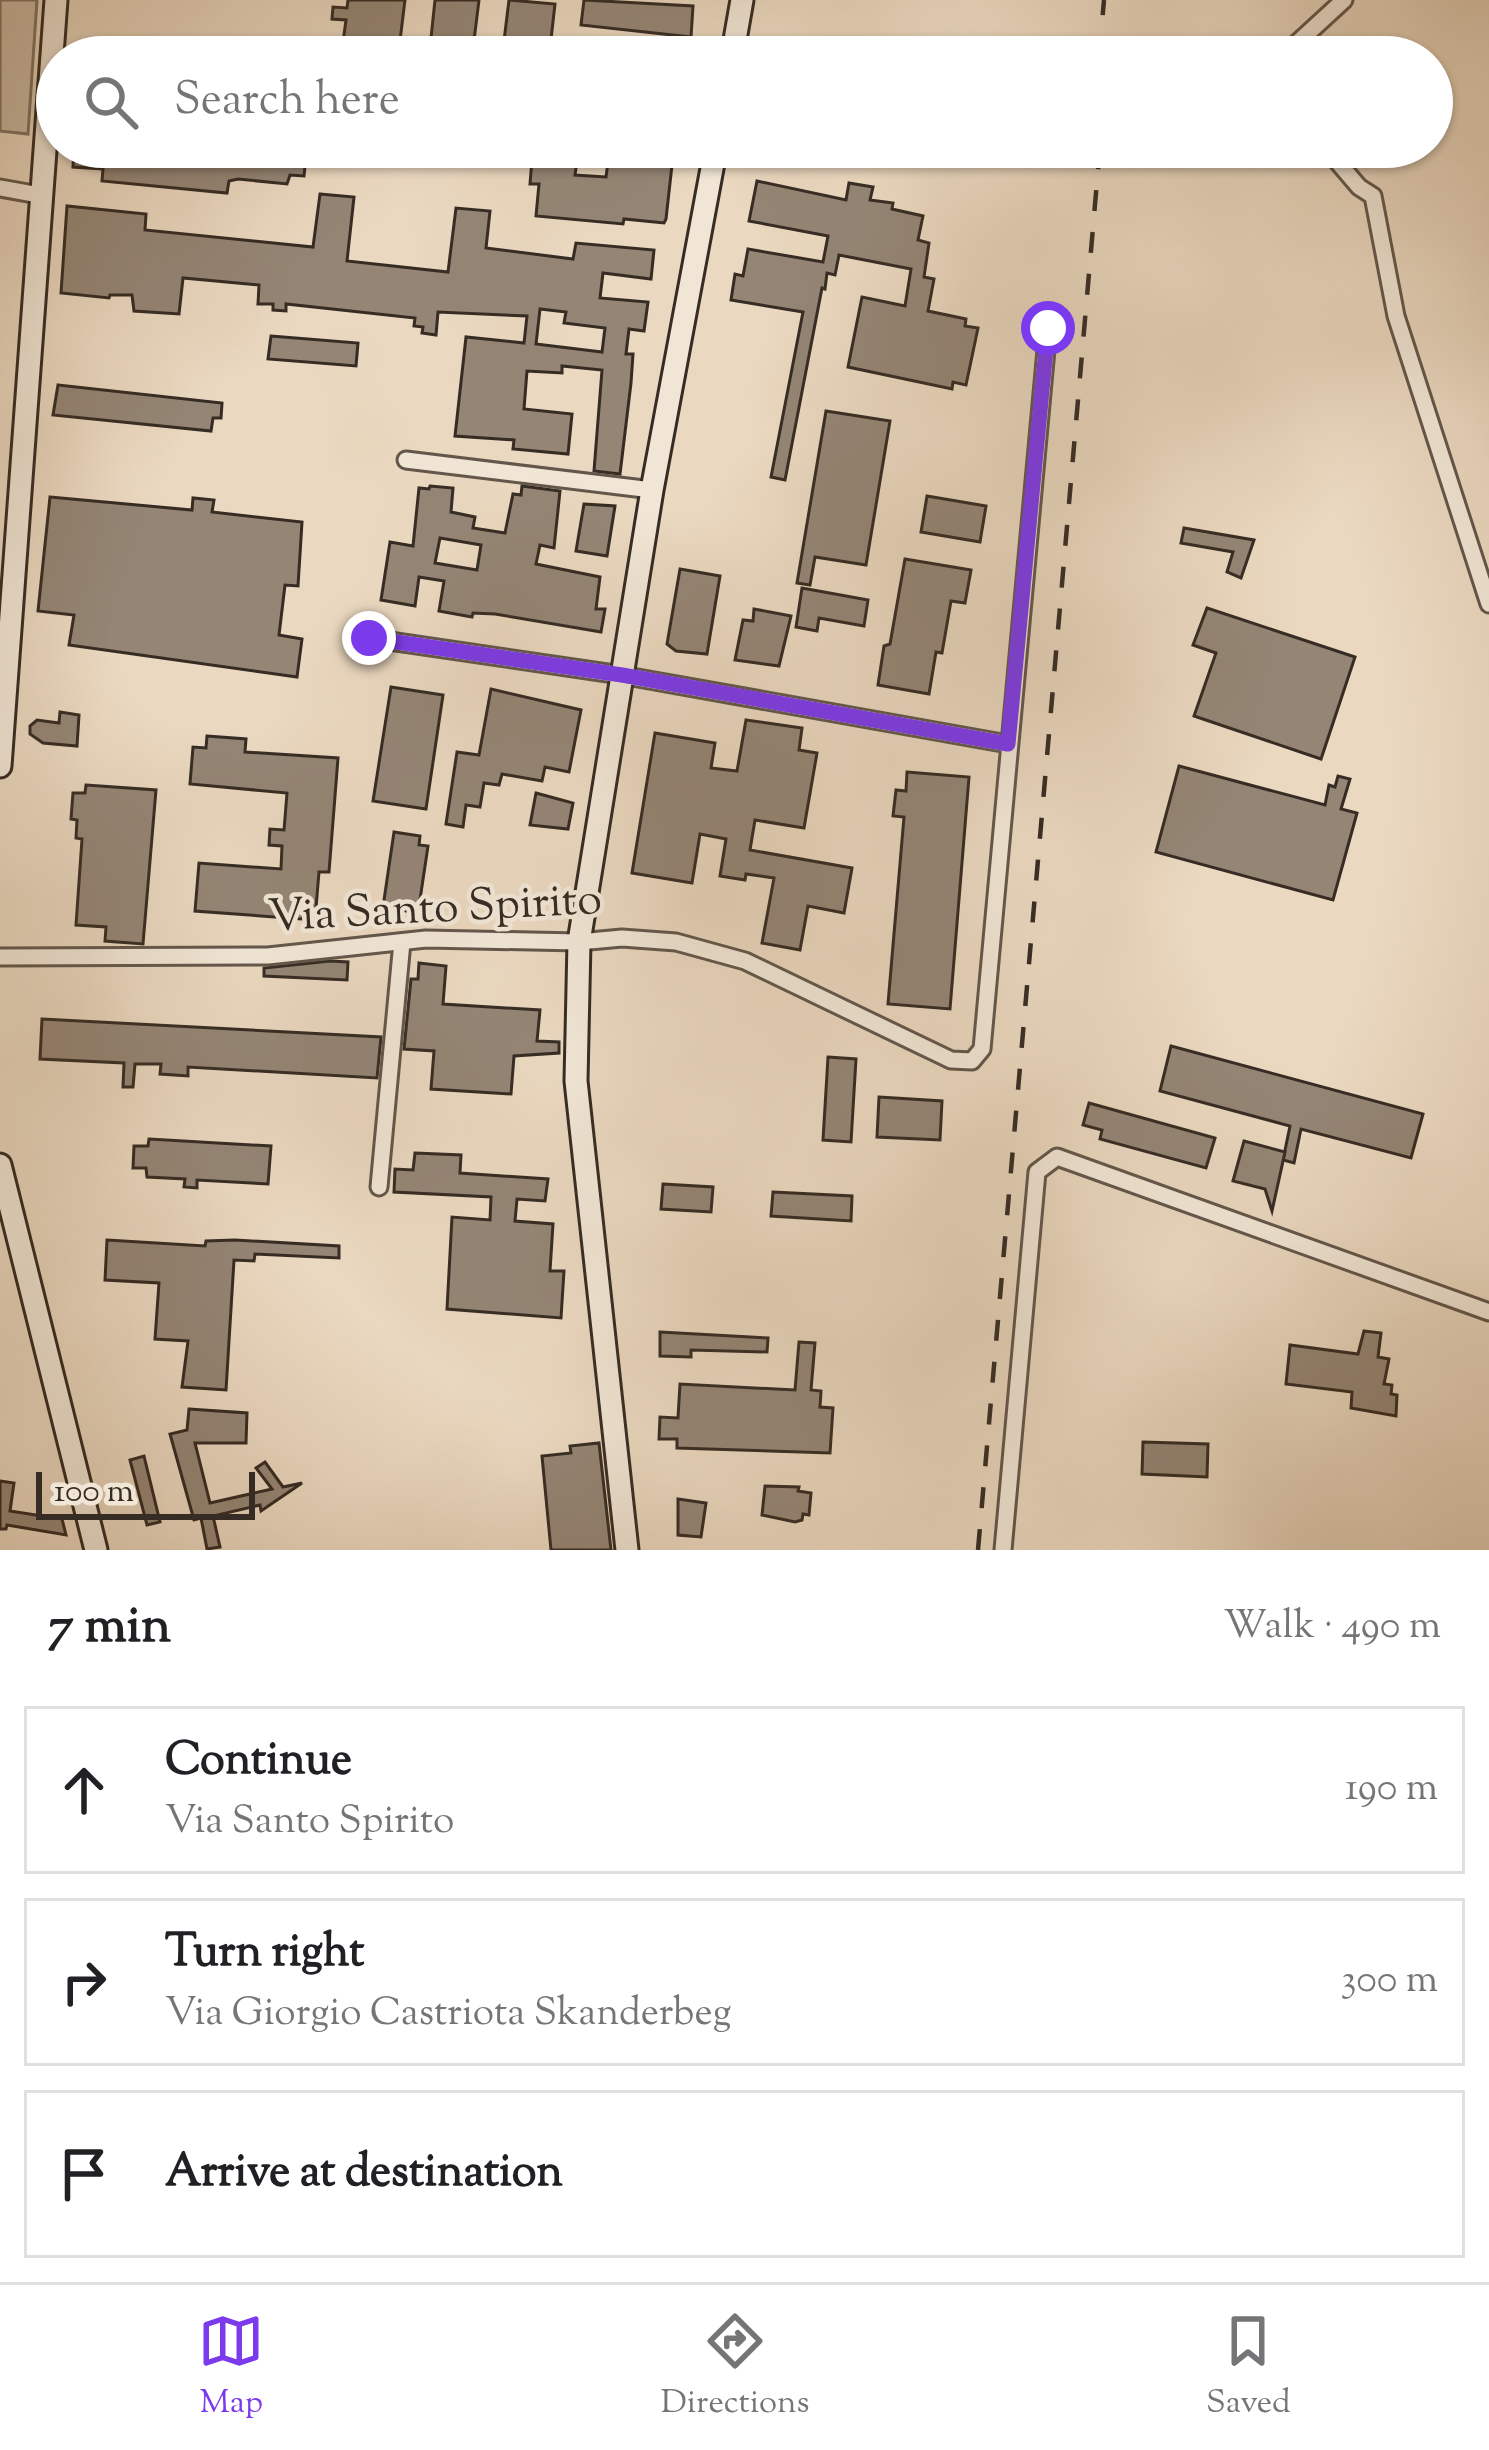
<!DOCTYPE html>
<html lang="en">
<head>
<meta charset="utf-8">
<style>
  :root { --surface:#fff; --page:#f2f2f2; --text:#202124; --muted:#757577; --line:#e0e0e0; --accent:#7c3aed }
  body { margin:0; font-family:"Sorts Mill Goudy",serif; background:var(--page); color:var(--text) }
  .scale { position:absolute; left:36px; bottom:30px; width:219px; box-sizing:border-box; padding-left:12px; border:6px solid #362c24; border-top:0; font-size:33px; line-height:42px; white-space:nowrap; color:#362c24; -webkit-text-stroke:9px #f1e6d6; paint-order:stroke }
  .stop { position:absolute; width:36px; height:36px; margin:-27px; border:9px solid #7c3aed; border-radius:50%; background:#fff }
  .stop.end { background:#7c3aed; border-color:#fff; box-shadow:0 3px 12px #0008 }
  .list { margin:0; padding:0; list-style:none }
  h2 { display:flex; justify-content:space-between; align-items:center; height:156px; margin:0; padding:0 48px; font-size:51px }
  h2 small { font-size:39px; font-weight:400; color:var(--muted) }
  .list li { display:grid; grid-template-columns:78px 1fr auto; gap:36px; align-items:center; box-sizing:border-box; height:168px; margin:0 24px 24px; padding:0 24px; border:3px solid var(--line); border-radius:0px }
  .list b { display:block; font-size:45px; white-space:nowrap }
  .list p { margin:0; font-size:39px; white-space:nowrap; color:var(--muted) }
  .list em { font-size:39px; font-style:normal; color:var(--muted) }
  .icon { flex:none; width:66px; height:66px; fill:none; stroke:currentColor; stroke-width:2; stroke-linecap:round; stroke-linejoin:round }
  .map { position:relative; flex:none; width:1489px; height:1550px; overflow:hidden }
  .search { position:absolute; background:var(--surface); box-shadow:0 3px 9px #0004; left:36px; right:36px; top:36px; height:132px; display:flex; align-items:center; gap:30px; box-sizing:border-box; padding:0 42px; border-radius:66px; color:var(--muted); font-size:45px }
  .sheet { height:732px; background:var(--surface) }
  nav { display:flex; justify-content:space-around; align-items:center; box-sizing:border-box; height:168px; border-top:3px solid var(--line); background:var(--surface); font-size:33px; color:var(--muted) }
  nav a { display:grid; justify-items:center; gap:6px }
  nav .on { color:var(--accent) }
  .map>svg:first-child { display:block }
  .green { fill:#cbbba5; stroke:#807464; stroke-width:3 }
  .building { fill:#948575; stroke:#362c24; stroke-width:3; fill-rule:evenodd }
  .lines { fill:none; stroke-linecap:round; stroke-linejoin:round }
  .street-casing { stroke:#63574b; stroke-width:21 }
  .secondary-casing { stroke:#362c24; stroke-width:27 }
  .street { stroke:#f1e6d6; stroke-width:15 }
  .secondary { stroke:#f1e6d6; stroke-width:21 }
  .rail { stroke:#362c24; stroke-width:4.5; stroke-dasharray:21 21; stroke-linecap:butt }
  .route { stroke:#7c3aed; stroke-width:15 }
  .labels { text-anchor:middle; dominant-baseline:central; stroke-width:9; stroke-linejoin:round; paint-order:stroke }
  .street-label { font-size:45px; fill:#362c24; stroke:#f1e6d6 }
</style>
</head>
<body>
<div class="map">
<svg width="1489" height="1550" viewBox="0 0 1489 1550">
  <rect width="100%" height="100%" fill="#ead8c0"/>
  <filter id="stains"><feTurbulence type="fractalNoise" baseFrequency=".00167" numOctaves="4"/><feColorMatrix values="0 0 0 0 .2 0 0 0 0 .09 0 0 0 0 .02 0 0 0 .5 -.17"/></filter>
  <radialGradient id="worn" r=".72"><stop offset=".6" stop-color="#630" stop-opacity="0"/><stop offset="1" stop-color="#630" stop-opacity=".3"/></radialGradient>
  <path class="green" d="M0 0H37L28 134 0 131Z"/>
  <g class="building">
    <path d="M348 0H405L398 57H341L346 20 332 19 333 7 347 8Z"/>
    <path d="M435 0H479L472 57H429Z"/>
    <path d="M509 0 555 4 549 57H502Z"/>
    <path d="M584 0 693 6 691 37 581 25Z"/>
    <path d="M74 147H307L304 176 290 175 287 184 238 179 229 181 227 193 102 181 103 169 73 167Z"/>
    <path d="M533 147H579L575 175 606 177 610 147H674L666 219 664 223 624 219 623 224 536 216 539 184H530Z"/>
    <path d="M757 181 846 200 849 183 873 187 870 200 893 203 892 209 923 216 918 240 929 243 924 277 934 279 928 311 966 319 965 326 978 328 966 385 953 382 952 389 848 367 862 297 905 306 911 269 839 255 835 275 827 273 825 289 822 288 785 480 771 477 803 312 731 300 735 274 743 276 748 249 823 262 828 236 749 221Z"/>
    <path d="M320 194 354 197 347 261 448 272 456 208 490 211 486 248 573 259 576 243 654 250 651 279 603 273 600 298 648 302 644 331 629 329 626 354H633L631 383 620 474 594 471 602 370 562 366V373L527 371 524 409 572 414 568 454 513 449 514 440 455 436 466 337 524 343 527 316 438 312 436 335 422 333 423 327 414 326 415 318 286 304V311L273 310V304H258L259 285 183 278 179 314 134 311 132 295H110L109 298 61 293 67 206 146 214 145 230 313 247ZM540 309 566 312 564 323 605 328 602 352 536 344Z"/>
    <path d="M271 336 358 343 356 366 268 359Z"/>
    <path d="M58 385 222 403 221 418H213L211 431 53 415Z"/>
    <path d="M826 411 890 421 866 565 815 557 810 585 797 583Z"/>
    <path d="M430 486 453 488 451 512 475 517 473 528 505 533 513 494 521 495 522 486 560 491 554 548 540 545 536 564 600 577 596 609H605L601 632 495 614 473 613 472 617 439 611 444 581 419 577 415 606 381 600 390 542 413 546 419 488 429 489ZM440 538 481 545 477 570 435 563Z"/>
    <path d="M927 496 986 506 980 542 921 532Z"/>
    <path d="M50 497 192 510 193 498 214 500 212 512 302 522 298 586 285 585 279 635 302 639 297 677 69 645 74 615 38 611Z"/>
    <path d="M584 504 615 506 607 556 576 551Z"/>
    <path d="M1184 528 1254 540 1241 578 1227 572 1233 552 1181 543Z"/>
    <path d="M905 559 971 570 965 603 951 601 942 653 936 652 929 694 878 685 884 646 890 644Z"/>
    <path d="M680 569 720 576 707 654 676 651 667 644Z"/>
    <path d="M802 588 868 600 864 626 819 618 817 631 796 627Z"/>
    <path d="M1207 608 1355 657 1321 759 1194 716 1216 653 1193 645Z"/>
    <path d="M754 609 791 616 779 666 735 660 743 620 753 621Z"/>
    <path d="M391 687 443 695 426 809 373 801Z"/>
    <path d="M491 689 581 710 569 772 545 767 542 781 502 774 499 785 484 783 480 807 466 805 463 827 446 824 457 752 479 755Z"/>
    <path d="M60 712 79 715 77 746 43 743 30 734V726L37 720 59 723Z"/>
    <path d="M746 720 802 728 799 750 817 753 804 828 755 820 750 850 852 868 844 913 808 906 800 950 762 943 774 878 746 874 745 880 720 876 726 839 700 834 692 883 632 873 655 733 715 743 711 768 737 771Z"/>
    <path d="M207 736 246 739 245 752 338 758 329 872H319L315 920 195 911 199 863 281 869 282 846 269 845 270 829 284 830 287 793 190 784 193 747 206 748Z"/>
    <path d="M1179 766 1325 805 1329 785 1335 787 1338 776 1350 779 1341 809 1357 813 1333 900 1156 852Z"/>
    <path d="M907 772 969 777 950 1009 888 1004 904 817 893 816 896 790 906 791Z"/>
    <path d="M86 785 156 790 143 944 105 941 106 927 76 925 82 839 76 838 77 820 71 819 73 793H85Z"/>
    <path d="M536 793 573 803 568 829 530 825Z"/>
    <path d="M394 832 420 836 419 845 428 846 418 913 383 907Z"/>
    <path d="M330 961 348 962 347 980 264 976V968Z"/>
    <path d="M419 963 446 966 443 1004 540 1010 537 1041 559 1042V1053L514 1056 511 1094 431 1089 434 1051 404 1049 411 979H418Z"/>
    <path d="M42 1019 381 1037 377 1078 188 1067V1076L160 1074 161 1064H135L133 1087H123L124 1063 40 1059Z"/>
    <path d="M1171 1046 1423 1114 1411 1158 1301 1129 1294 1163 1283 1160 1290 1126 1160 1091Z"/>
    <path d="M828 1057 856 1059 851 1142 823 1140Z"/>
    <path d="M879 1097 942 1101 940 1140 877 1137Z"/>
    <path d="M1089 1103 1215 1138 1206 1168 1100 1139 1102 1130 1083 1125Z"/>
    <path d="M149 1139 271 1146 268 1184 197 1180V1188L184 1187 185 1179 147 1177 146 1168H133L134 1146H148Z"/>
    <path d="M1244 1141 1285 1152 1272 1211 1265 1189 1233 1181Z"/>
    <path d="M415 1153 461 1155 460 1173 548 1179 545 1201 517 1199 515 1221 553 1224 550 1271H564L561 1318 447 1309 452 1217 490 1220 491 1197 394 1192 395 1169 413 1170Z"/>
    <path d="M663 1184 713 1187 711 1212 661 1209Z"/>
    <path d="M773 1192 852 1196 851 1221 771 1216Z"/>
    <path d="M107 1240 205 1246 206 1241 235 1240 339 1246V1258L255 1254 254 1261 234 1260 226 1390 182 1387 188 1341 155 1339 159 1283 105 1280Z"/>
    <path d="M1364 1331 1381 1333 1378 1357 1389 1359 1384 1384 1392 1385 1391 1394 1397 1395 1396 1416 1351 1408 1352 1392 1286 1384 1290 1345 1358 1354Z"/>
    <path d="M660 1332 768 1338 767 1352 691 1350V1357L660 1356Z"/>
    <path d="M799 1342 815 1343 811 1390 821 1391 820 1407 833 1408 830 1453 677 1448V1439H659L660 1417 678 1418 680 1384 795 1390Z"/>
    <path d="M189 1409 247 1413 246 1443H195L210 1503 272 1489 256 1468 265 1462 283 1487 302 1483 261 1511 260 1505 213 1516 220 1547 207 1549 201 1518 194 1520 170 1434 187 1430Z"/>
    <path d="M1143 1442 1208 1444 1207 1477 1142 1474Z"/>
    <path d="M599 1443 611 1550H551L542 1456 571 1453 570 1446Z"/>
    <path d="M144 1456 160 1522 147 1525 130 1460Z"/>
    <path d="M0 1481 14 1483 10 1511 62 1519 66 1535 7 1525 6 1529H0Z"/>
    <path d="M765 1486 799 1487 798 1491 811 1493 809 1515 803 1514 802 1520 795 1522 762 1515Z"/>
    <path d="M678 1499 706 1503 701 1537 678 1535Z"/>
  </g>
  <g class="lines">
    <g class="street-casing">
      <g id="street">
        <path d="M1282 57 1344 0"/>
        <path d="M1325 147 1359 187 1373 196 1396 316 1489 604"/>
        <path d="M0 188 39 195"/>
        <path d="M406 460 652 490"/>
        <path d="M369 638 621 675 1008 744"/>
        <path d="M0 957 268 956 426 939 579 942 622 938 676 942 745 961 951 1060 972 1061 982 1049 1048 328"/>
        <path d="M379 1187 402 942"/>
        <path d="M1003 1550 1037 1172 1057 1157 1489 1312"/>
      </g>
    </g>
    <g class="secondary-casing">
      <g id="secondary">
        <path d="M732 57 742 0"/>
        <path d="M0 766 56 0"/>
        <path d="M0 1165 96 1550"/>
        <path d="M627 1550 576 1081 579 942 652 490 716 147"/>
      </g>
    </g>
    <use href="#street" class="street"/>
    <use href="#secondary" class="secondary"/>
    <g class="rail">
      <path d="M1099 57 1104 0"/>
      <path d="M978 1550 1100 147"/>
    </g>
  </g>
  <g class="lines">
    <path class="route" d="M369 638 622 675 1008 744 1048 328"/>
  </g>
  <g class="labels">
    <g class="street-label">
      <text transform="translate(435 911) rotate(-3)">Via Santo Spirito</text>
    </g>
  </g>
  <rect width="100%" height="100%" filter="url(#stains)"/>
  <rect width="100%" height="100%" fill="url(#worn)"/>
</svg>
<div class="scale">100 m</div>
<div class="stop" style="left:1048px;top:328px"></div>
<div class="stop end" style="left:369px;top:638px"></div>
<div class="search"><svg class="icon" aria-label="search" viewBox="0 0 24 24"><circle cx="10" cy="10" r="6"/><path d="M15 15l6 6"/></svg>Search here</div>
</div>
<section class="sheet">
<h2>7 min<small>Walk · 490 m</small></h2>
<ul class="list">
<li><svg class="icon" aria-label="ahead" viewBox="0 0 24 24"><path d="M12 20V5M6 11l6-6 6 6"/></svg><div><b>Continue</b><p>Via Santo Spirito</p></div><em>190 m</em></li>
<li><svg class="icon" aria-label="right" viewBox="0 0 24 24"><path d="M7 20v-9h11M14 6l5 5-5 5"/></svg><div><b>Turn right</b><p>Via Giorgio Castriota Skanderbeg</p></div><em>300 m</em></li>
<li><svg class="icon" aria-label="arrive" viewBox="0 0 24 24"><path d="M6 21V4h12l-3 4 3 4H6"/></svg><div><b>Arrive at destination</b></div></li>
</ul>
</section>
<nav>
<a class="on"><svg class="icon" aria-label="map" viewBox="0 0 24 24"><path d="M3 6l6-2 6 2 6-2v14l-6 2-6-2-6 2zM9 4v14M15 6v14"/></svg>Map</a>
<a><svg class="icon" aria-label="directions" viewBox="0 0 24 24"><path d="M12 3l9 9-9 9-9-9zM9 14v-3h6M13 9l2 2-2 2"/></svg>Directions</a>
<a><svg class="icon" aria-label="saved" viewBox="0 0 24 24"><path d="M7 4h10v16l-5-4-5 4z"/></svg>Saved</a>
</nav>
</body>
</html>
